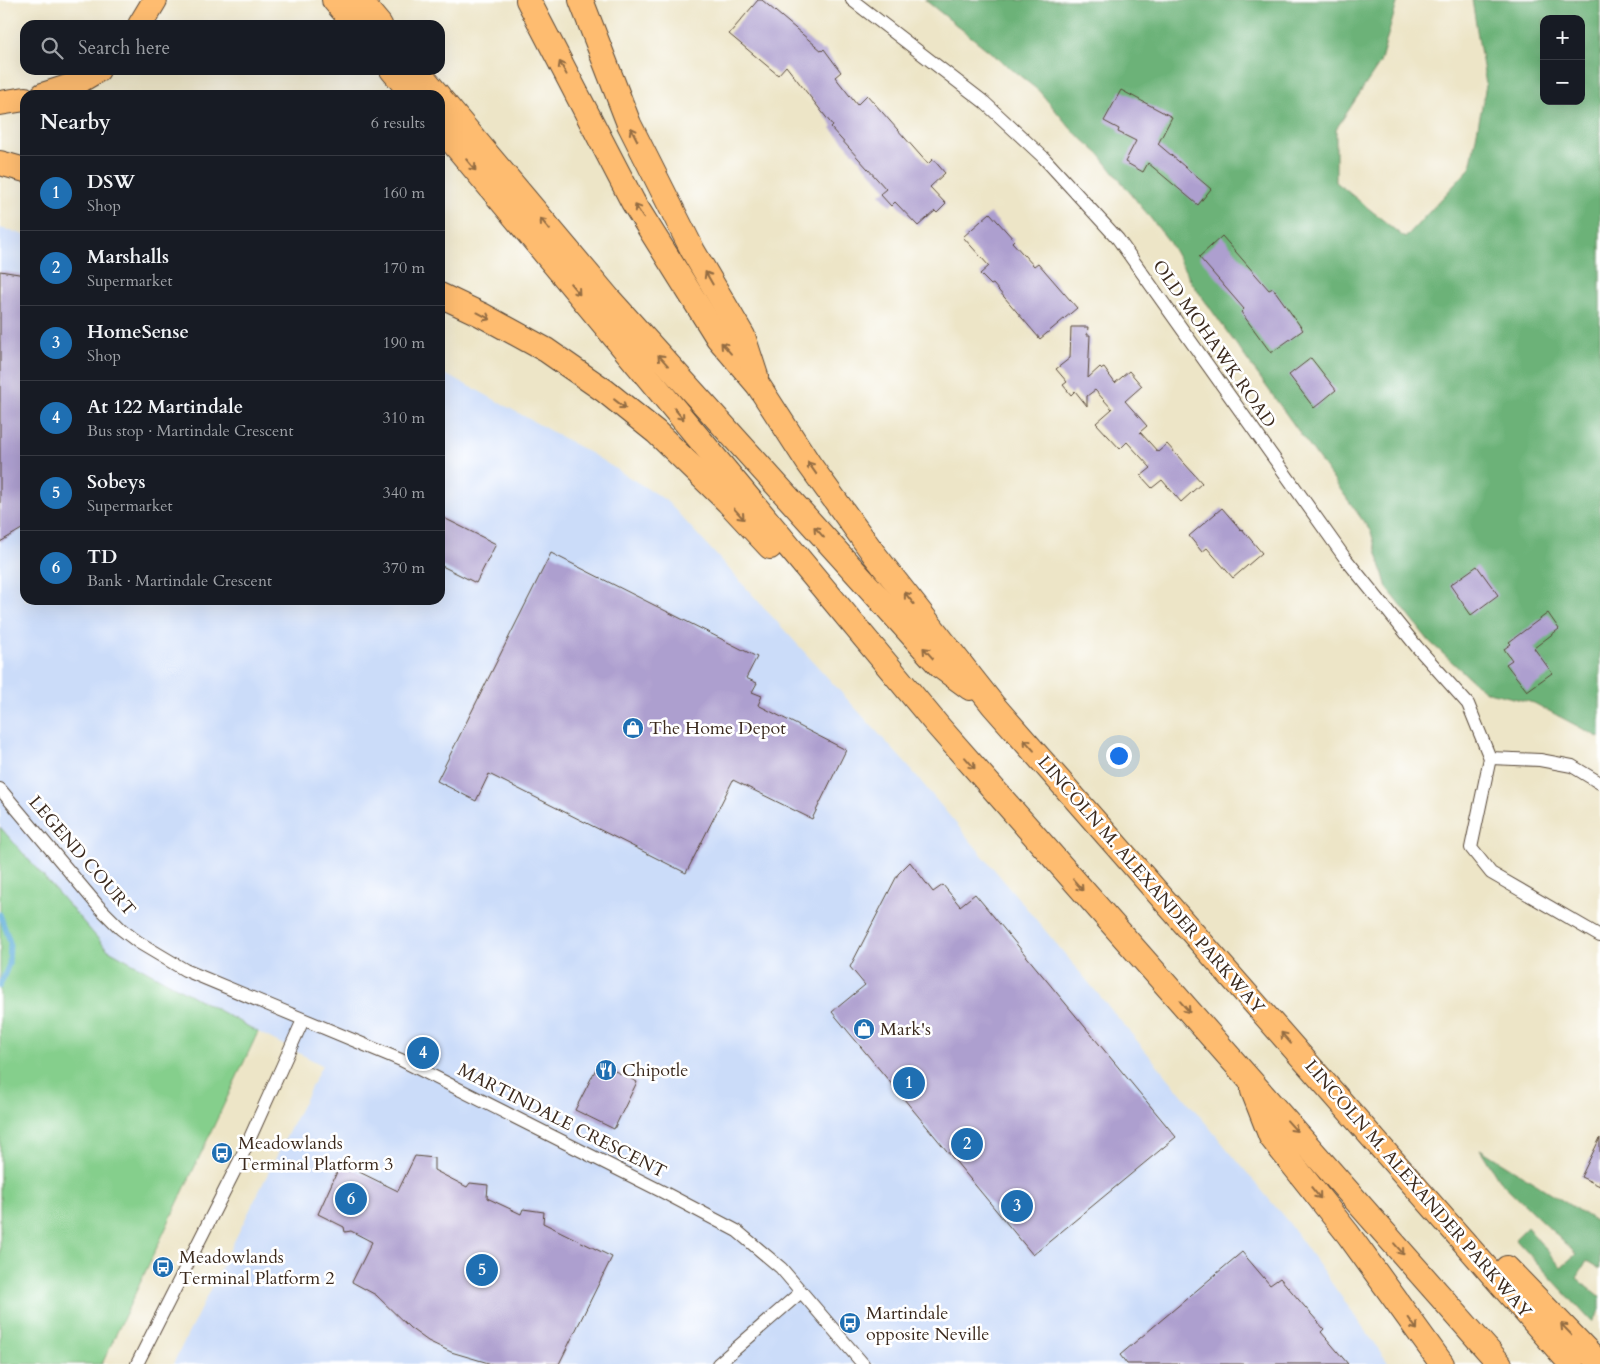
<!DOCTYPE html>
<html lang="en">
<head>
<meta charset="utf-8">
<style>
  :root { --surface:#171b24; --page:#242831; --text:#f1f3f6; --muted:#9ea1a6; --line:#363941; --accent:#1f6fb2 }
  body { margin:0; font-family:Cardo,serif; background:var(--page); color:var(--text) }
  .controls { position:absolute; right:15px; top:15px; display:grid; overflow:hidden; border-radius:10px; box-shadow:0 5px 20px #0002 }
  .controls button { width:45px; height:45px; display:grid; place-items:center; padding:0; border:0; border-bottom:1px solid var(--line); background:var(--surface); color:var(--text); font:25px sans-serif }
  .you { position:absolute; left:1118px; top:755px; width:18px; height:18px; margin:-12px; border:4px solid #fff; border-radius:50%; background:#1a73e8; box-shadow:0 0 0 8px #1a73e833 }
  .badge { display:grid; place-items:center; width:32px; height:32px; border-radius:50%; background:var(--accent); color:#fff; font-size:16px; font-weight:700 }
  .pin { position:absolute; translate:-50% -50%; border:2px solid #fff; box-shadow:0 1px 5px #0006 }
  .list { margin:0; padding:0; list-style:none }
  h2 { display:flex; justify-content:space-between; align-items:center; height:65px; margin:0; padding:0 20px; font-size:21px }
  h2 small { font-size:16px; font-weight:400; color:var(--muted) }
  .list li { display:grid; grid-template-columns:32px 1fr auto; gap:15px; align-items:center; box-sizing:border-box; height:75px; padding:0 20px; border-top:1px solid var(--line) }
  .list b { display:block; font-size:19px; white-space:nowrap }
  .list p { margin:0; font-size:16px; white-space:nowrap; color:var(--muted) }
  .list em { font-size:16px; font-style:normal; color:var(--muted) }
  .icon { flex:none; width:28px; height:28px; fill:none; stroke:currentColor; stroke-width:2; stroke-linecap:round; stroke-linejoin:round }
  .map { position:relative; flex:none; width:1600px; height:1364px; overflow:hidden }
  .search { position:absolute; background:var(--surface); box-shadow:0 5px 20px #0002; left:20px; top:20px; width:425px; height:55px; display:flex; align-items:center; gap:12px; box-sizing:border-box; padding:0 18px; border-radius:15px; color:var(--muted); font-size:19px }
  .panel { position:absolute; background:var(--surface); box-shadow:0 5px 20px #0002; left:20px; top:90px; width:425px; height:515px; border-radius:15px }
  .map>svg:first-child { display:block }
  .built { fill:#cbdcf9 }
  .green { fill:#85cf8c; stroke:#607c55 }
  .forest { fill:#6cb278; stroke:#546e4b; fill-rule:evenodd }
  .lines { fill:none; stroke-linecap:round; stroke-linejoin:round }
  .stream { stroke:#61afda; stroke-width:5 }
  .building { fill:#ad9fcf }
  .street-casing { stroke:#564637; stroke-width:14 }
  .highway-casing { stroke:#564637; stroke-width:26 }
  .street { stroke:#fff; stroke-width:12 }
  .highway { stroke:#febc70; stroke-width:24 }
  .oneway { stroke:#936c43 }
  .labels { text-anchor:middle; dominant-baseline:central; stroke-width:5; stroke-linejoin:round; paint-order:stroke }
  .street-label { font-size:18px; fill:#3b2a1e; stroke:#fff }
  .poi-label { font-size:18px; fill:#3b2a1e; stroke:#fff; text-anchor:start }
</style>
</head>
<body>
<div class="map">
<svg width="1600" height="1364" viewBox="0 0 1600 1364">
  <rect width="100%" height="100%" fill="#fff"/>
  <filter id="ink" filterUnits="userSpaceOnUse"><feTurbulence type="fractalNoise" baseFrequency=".02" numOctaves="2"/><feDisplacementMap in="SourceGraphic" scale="10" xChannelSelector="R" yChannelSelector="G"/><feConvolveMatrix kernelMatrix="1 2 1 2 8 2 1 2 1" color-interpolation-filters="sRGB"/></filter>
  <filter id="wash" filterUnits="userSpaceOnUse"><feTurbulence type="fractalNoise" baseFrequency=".0096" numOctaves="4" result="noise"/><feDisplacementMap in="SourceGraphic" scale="20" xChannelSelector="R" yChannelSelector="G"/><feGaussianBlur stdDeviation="1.12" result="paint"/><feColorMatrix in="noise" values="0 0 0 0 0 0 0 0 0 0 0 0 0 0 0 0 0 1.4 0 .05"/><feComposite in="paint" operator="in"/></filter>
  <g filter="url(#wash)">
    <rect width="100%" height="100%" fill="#ede5c7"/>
    <path class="built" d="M0 228 25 235V600H440V372L477 390 592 454 667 501 908 766 1289 1223 1389 1364H173L322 1065 258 1032 107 949 0 827Z"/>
    <path class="green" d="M0 827 107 949 258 1032 102 1364H0Z"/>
    <g class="forest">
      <path d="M925 0H1398L1380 63 1336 129V182L1405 238 1470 168 1486 85 1472 0H1600V738L1534 703 1484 691 1429 641 1387 588 1371 532 1192 283 1168 240 1099 154 1072 130 1039 91ZM1544 19H1581V101H1544Z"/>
      <path d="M1480 1149 1600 1224V1269L1587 1261 1577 1278 1600 1297V1310L1592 1322 1515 1239 1527 1227 1561 1267 1576 1254 1499 1180Z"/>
    </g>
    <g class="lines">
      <path class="stream" d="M0 914 10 942 9 964 0 986"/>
    </g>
    <g id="blocks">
      <g class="building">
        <path d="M758 0H762L822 51 824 49 841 72 835 77 857 105 867 95 928 164 933 159 945 173 930 187 946 204 937 213 935 211 918 226 895 202 891 206 880 194 886 189 831 128 833 126 786 66 778 75 729 34Z"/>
        <path d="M1121 90 1172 117 1158 144 1211 189 1198 205 1148 163 1143 172 1125 162 1136 141 1118 132 1119 129 1104 121Z"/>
        <path d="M990 213 1014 240 1012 242 1034 266 1038 263 1077 308 1040 339 993 284 991 285 980 274 989 266 963 237Z"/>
        <path d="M1222 236 1269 290 1273 288 1303 330 1271 353 1241 312 1244 309 1199 257Z"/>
        <path d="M0 271 25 275V527L0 542Z"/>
        <path d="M1071 327H1088L1087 335H1090L1088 378 1100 367 1102 369 1104 368 1115 383 1129 371 1142 386 1125 401 1147 426 1140 432 1158 452 1167 444 1202 483 1181 502 1162 480 1152 488 1141 476 1151 468 1127 442 1120 449 1096 423 1112 409 1095 390 1087 396V406L1075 391 1071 395 1063 385 1067 382 1056 369 1070 358Z"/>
        <path d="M1311 358 1336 390 1314 408 1289 375Z"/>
        <path d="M1222 508 1241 530 1242 529 1262 553 1233 578 1207 548 1202 552 1189 536Z"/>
        <path d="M440 516 496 544 476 583 440 565Z"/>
        <path d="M551 553 757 657 746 678 757 683 752 692 762 696 758 705 846 750 812 819 733 780 686 873 489 774 476 801 437 781Z"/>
        <path d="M1477 566 1498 595 1471 615 1450 585Z"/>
        <path d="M1548 613 1559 629 1534 648 1552 673 1527 691 1506 664 1512 660 1504 649 1511 644 1509 642Z"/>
        <path d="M910 862 933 892 943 885 960 906 975 894 1176 1137 1033 1255 832 1012 865 985 850 967 898 874Z"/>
        <path d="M599 1063 637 1082 614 1129 575 1110Z"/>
        <path d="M1600 1138V1186L1581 1177Z"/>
        <path d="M415 1156 434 1158V1170L467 1187 470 1183 488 1185 487 1198 521 1214 523 1209 544 1212 543 1223 612 1257 559 1364H492L451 1352 428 1341 410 1328 376 1295 352 1282 372 1242 351 1231 345 1232 344 1227 318 1214 341 1163 398 1191Z"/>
        <path d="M1242 1252 1270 1285 1280 1278 1324 1329 1321 1332 1348 1364H1127L1120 1355Z"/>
      </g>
    </g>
  </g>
  <g filter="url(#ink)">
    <use href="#blocks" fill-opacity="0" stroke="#564637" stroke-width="1"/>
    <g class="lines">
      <g class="street-casing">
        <g id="street">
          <path d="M852 0 984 102 1043 157 1118 239 1345 558 1417 647 1468 704 1490 758 1471 848 1491 873 1600 936"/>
          <path d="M1490 758 1540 760 1572 766 1600 783"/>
          <path d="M0 789 99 907 121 929 138 942 185 970 401 1060 663 1192 737 1231 781 1268 863 1364"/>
          <path d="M137 1364 240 1160 303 1020"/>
          <path d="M718 1364 801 1292"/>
        </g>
      </g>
      <g class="highway-casing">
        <g id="highway">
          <path d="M334 0 355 25"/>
          <path d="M359 0 380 25"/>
          <path d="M528 0 633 202 718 338 758 385 809 464 874 554 993 705 1571 1364"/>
          <path d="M581 0 629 124 693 251 743 336 756 376"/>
          <path d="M140 25 155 0"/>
          <path d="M392 70 413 95"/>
          <path d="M417 70 438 95"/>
          <path d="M43 95 71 86 98 70"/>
          <path d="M440 98 609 299 940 666 970 688"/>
          <path d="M0 103 25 99"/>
          <path d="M440 127 938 726 1500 1364"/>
          <path d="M0 163 25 170"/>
          <path d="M440 295 482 315 546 350 605 391 656 432 728 502 770 547"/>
          <path d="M1253 1091 1271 1137 1348 1234 1442 1364"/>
          <path d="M1507 1268 1600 1364"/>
        </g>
      </g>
      <use href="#street" class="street"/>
      <use href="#highway" class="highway"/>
    </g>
    <defs><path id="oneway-shaft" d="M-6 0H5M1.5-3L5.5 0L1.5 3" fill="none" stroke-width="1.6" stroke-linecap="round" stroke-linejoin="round" transform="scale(1.25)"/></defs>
    <g class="oneway">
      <use href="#oneway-shaft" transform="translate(563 68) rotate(-118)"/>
      <use href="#oneway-shaft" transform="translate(634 134) rotate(-117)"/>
      <use href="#oneway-shaft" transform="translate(471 165) rotate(50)"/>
      <use href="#oneway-shaft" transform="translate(639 211) rotate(-122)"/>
      <use href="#oneway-shaft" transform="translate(545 224) rotate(-130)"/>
      <use href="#oneway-shaft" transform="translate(709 278) rotate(-120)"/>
      <use href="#oneway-shaft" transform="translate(575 289) rotate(50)"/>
      <use href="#oneway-shaft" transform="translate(484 316) rotate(28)"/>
      <use href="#oneway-shaft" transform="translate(726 348) rotate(-131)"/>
      <use href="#oneway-shaft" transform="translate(663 360) rotate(-132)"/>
      <use href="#oneway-shaft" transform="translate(620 404) rotate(38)"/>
      <use href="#oneway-shaft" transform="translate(679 414) rotate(50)"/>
      <use href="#oneway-shaft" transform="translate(812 468) rotate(-125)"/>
      <use href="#oneway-shaft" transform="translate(739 514) rotate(48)"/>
      <use href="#oneway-shaft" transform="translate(819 532) rotate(-132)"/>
      <use href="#oneway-shaft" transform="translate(909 598) rotate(-128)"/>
      <use href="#oneway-shaft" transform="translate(928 653) rotate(-132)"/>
      <use href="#oneway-shaft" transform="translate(1029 745) rotate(-131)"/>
      <use href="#oneway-shaft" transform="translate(970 763) rotate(49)"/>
      <use href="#oneway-shaft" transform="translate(1078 885) rotate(49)"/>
      <use href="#oneway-shaft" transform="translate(1185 1007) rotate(49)"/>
      <use href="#oneway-shaft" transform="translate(1286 1038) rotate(-131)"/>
      <use href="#oneway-shaft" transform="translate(1292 1126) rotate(48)"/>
      <use href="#oneway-shaft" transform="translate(1316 1193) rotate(51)"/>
      <use href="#oneway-shaft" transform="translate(1399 1249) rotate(49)"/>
      <use href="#oneway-shaft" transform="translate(1413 1324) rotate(54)"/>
      <use href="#oneway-shaft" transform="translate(1566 1329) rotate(-134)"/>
    </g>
  </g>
  <defs>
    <g id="shop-disc" transform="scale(1.125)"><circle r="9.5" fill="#1f6fb2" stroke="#fff"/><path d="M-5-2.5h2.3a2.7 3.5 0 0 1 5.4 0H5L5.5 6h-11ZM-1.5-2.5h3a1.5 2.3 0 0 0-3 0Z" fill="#fff"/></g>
    <g id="restaurant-disc" transform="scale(1.125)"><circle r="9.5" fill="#1f6fb2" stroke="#fff"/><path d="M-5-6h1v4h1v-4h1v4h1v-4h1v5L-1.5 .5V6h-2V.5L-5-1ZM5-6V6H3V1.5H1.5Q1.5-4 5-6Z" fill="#fff"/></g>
    <g id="bus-disc" transform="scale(1.125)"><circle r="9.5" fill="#1f6fb2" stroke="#fff"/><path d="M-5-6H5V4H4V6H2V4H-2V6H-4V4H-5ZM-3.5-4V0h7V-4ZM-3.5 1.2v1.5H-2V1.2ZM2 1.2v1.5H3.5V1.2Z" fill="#fff"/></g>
  </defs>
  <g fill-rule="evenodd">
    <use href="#shop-disc" x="633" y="728"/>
    <use href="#shop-disc" x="864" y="1029"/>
    <use href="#restaurant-disc" x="606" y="1070"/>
    <use href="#bus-disc" x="222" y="1153"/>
    <use href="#bus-disc" x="163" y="1267"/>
    <use href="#bus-disc" x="850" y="1323"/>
  </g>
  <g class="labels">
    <g class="street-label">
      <text transform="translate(1214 344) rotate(55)">OLD MOHAWK ROAD</text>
      <text transform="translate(82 856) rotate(49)">LEGEND COURT</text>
      <text transform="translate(1151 885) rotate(49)">LINCOLN M. ALEXANDER PARKWAY</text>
      <text transform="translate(562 1121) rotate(27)">MARTINDALE CRESCENT</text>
      <text transform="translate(1418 1189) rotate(49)">LINCOLN M. ALEXANDER PARKWAY</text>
    </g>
    <g class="poi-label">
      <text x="649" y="728">The Home Depot</text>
      <text x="880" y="1029">Mark's</text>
      <text x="622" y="1070">Chipotle</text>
      <text x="238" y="1143">Meadowlands<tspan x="238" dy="21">Terminal Platform 3</tspan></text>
      <text x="179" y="1257">Meadowlands<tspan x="179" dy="21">Terminal Platform 2</tspan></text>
      <text x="866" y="1313">Martindale<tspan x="866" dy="21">opposite Neville</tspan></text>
    </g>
  </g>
</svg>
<div class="controls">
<button>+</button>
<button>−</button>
</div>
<div class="you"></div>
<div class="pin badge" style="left:909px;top:1083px">1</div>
<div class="pin badge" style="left:967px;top:1144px">2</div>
<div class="pin badge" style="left:1017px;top:1206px">3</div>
<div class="pin badge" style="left:423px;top:1053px">4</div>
<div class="pin badge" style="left:482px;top:1270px">5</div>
<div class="pin badge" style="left:351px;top:1199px">6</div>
<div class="search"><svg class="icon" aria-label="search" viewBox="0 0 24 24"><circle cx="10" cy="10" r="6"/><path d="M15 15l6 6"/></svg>Search here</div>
<section class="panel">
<h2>Nearby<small>6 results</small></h2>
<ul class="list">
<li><span class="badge">1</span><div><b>DSW</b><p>Shop</p></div><em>160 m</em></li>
<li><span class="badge">2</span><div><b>Marshalls</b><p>Supermarket</p></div><em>170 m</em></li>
<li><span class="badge">3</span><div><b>HomeSense</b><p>Shop</p></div><em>190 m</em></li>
<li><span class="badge">4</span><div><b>At 122 Martindale</b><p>Bus stop · Martindale Crescent</p></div><em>310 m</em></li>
<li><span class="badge">5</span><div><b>Sobeys</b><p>Supermarket</p></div><em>340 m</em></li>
<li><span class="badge">6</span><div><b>TD</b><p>Bank · Martindale Crescent</p></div><em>370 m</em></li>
</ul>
</section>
</div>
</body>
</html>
